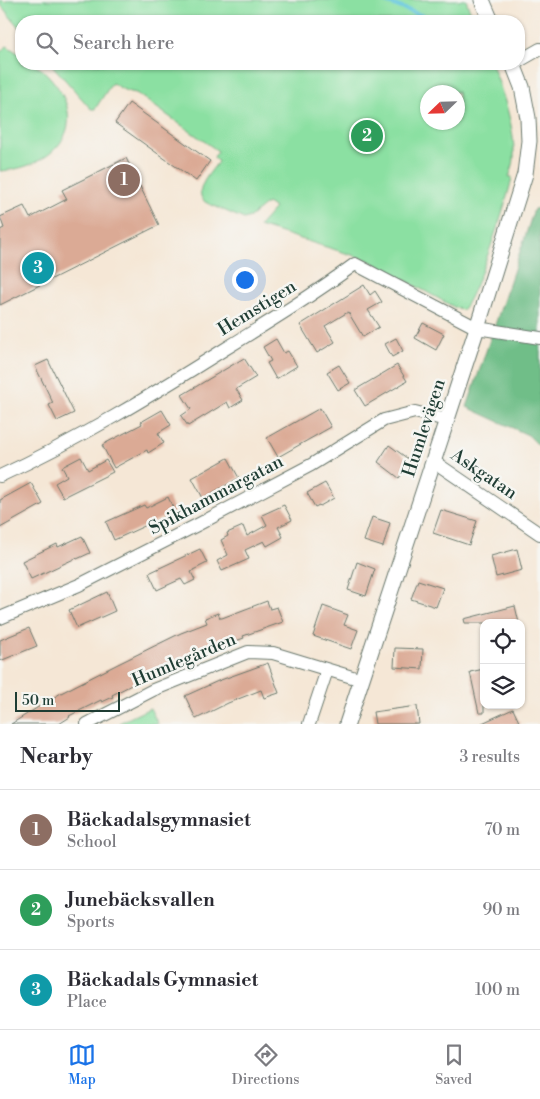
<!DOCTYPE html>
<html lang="en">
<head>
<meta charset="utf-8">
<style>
  :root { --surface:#fff; --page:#f2f2f3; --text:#2b2b33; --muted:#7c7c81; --line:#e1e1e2; --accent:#1a73e8 }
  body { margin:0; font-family:"Libre Bodoni",serif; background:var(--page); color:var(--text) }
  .controls { position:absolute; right:15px; bottom:15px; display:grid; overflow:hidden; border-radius:10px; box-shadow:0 1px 4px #0004 }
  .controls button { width:45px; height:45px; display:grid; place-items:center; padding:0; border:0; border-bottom:1px solid var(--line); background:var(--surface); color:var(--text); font:25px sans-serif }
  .compass { position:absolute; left:420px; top:85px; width:45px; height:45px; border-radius:50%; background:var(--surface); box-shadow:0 1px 4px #0004; rotate:247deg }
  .scale { position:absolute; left:15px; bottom:12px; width:105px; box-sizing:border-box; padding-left:5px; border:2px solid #1f3d34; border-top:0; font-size:14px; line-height:18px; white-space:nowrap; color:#1f3d34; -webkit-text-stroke:4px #f6f6f2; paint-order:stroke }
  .you { position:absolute; left:244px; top:279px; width:18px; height:18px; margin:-12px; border:4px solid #fff; border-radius:50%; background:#1a73e8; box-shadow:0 0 0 8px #1a73e833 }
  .badge { display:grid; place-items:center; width:32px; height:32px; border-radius:50%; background:var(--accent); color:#fff; font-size:16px; font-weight:700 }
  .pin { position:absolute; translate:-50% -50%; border:2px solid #fff; box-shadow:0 1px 5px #0006 }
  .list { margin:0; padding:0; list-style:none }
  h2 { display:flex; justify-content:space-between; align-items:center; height:65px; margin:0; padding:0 20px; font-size:21px }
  h2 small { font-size:16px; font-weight:400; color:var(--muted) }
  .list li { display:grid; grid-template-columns:32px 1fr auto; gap:15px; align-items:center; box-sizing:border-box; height:80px; padding:0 20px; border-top:1px solid var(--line) }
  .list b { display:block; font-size:19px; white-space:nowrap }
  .list p { margin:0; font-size:16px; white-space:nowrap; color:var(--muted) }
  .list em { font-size:16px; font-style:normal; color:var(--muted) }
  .icon { flex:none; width:28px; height:28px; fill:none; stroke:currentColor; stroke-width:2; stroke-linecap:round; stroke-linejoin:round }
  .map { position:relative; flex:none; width:540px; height:724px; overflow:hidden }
  .search { position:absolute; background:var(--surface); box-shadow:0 1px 4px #0004; left:15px; right:15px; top:15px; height:55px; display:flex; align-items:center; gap:12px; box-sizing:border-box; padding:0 18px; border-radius:20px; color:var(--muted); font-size:19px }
  .sheet { height:305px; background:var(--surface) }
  nav { display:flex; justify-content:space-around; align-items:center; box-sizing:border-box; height:70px; border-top:1px solid var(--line); background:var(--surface); font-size:14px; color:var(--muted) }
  nav a { display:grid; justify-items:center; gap:2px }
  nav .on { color:var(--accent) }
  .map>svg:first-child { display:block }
  .green { fill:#8be0a2; stroke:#558e6b; fill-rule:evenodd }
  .forest { fill:#70be88; stroke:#487e5e }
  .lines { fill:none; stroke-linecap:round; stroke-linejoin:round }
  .stream { stroke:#60c6de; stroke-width:4.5 }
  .building { fill:#dbaa95 }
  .minor-casing { stroke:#6a786d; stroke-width:14 }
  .tertiary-casing { stroke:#6a786d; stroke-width:17 }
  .minor { stroke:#fff; stroke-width:12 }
  .tertiary { stroke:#fff; stroke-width:15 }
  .labels { text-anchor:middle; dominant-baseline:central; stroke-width:5; stroke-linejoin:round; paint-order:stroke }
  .street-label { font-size:18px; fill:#1f3d34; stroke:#f6f6f2 }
</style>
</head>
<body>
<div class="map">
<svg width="540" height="724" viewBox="0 0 540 724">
  <rect width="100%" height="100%" fill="#f6f6f2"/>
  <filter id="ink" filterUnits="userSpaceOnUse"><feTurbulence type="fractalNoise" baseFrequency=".02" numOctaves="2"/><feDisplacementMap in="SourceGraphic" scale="10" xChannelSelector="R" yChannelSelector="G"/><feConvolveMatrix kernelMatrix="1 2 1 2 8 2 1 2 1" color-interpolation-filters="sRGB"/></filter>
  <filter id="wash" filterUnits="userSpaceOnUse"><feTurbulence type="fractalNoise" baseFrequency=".0096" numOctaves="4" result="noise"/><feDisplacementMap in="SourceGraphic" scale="20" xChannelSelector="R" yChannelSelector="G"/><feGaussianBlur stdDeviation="1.12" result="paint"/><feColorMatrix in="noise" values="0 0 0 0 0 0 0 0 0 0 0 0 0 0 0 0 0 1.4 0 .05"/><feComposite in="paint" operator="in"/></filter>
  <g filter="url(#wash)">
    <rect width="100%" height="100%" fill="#f5e7d6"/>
    <g class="green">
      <path d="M0 0 6 2 7 0H466L474 21H21V30L0 4Z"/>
      <path d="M7 46 21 55V64C38 64 43 69 53 81 92 129 51 168 0 171V52Z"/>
      <path d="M51 64H492C503 94 515 126 514 158 514 164 511 171 509 177H512C509 196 475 299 462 310L454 307 368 260 259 226 275 208 267 203 250 217 244 219 205 202C192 191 211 172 218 162L214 157 218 151 136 93 126 91 112 83 95 109H91ZM428 92H458V122H428Z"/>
      <path d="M150 708 158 724H119V723Z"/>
    </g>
    <path class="forest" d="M540 208V447L528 435 467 407 526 234 534 209Z"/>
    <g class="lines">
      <path class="stream" d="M381 0 428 18"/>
    </g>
    <g id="blocks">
      <g class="building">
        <path d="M129 103 210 161 196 181 115 123Z"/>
        <path d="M126 158 159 225 0 305V230L4 228 0 217 24 206 30 218 67 199 62 190Z"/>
        <path d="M364 285 370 295 375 291 382 302 368 310 379 327 363 337 348 312 325 326 335 342 317 353 300 325Z"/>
        <path d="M423 323 444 334 436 350 415 338Z"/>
        <path d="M396 338 403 351 392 357 385 344Z"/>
        <path d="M276 339 284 353 288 351 297 366 276 379 267 363 271 361 263 347Z"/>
        <path d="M244 358 256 377 236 389 243 400 230 408 227 402 188 426 181 416 191 409 182 395Z"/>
        <path d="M48 360 74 413 57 421 49 405 53 403 35 366Z"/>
        <path d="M339 365 350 383 338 390 327 372Z"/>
        <path d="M397 365 407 381 365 406 355 390Z"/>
        <path d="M320 408 331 427 278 457 267 438Z"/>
        <path d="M162 410 171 425 158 433 164 443 148 453 147 450 114 468 102 445 142 424 141 422Z"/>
        <path d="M389 445 411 461 399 478 378 462Z"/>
        <path d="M81 457 88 470 106 460 113 472 63 497 55 483 67 476 62 467Z"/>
        <path d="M228 458 239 478 203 498 192 478Z"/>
        <path d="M31 483 43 504 0 528V500Z"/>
        <path d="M325 483 334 498 320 506 319 505 315 507 307 493Z"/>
        <path d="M168 497 175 512 114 540 106 522 144 505 146 508Z"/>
        <path d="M284 505 292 520 278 527 283 537 267 546 264 541 245 550 249 559 222 571 217 561 228 555 221 540 228 536 227 533 243 526 247 536 267 525 262 515Z"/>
        <path d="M441 510 477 521 469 545 433 533Z"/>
        <path d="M372 517 390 523 383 547 364 541Z"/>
        <path d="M82 536 90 553 77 559 76 558 31 579 22 561 57 544 58 547Z"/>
        <path d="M200 549 207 563 193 570V571L191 572 195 580 185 585 181 579 157 590 149 573Z"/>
        <path d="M517 549 522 570 496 577 491 556Z"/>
        <path d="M357 562 375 569 366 596 348 590Z"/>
        <path d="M418 580 443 588 436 607 411 599Z"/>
        <path d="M107 592 115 611 77 628 69 610Z"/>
        <path d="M267 601 270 609 277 607 283 622 243 636 244 638 233 642 232 640 198 653 199 655 189 660 188 658 155 674 156 676 146 680 145 678 112 695 113 697 102 702 101 700 69 716 70 717 59 724H11L61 693 118 664 181 633 207 623 205 618 218 613 220 618H222Z"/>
        <path d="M323 606 348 615 344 625 358 630 351 649 313 636Z"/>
        <path d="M515 606 519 623H465L464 619Z"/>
        <path d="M29 628 37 646 0 661V640Z"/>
        <path d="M395 648 423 649 422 669 394 667Z"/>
        <path d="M268 663 279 693 264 698 261 690 228 703 196 719 185 696 218 681Z"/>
        <path d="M484 669V713H479L470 672Z"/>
        <path d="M417 706 419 724H375L373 712Z"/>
        <path d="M513 709 520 724H480Z"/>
      </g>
    </g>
  </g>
  <g filter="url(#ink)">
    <use href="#blocks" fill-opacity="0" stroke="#6a786d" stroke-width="1"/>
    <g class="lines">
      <g class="minor-casing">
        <g id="minor">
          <path d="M519 61 540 49"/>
          <path d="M433 461 540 534"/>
          <path d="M0 476C78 440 152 395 225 349 269 322 313 295 355 264L477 328 540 338"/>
          <path d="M0 618 79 585 199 524 311 465 384 420 415 412 446 420"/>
          <path d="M87 724 153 690 248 652 273 653 362 680"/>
          <path d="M309 724 327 670"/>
        </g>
      </g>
      <g class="tertiary-casing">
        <g id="tertiary">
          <path d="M482 0 491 21"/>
          <path d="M347 724 477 328 525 174 529 141 528 118 522 87 513 64"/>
        </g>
      </g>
      <use href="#minor" class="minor"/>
      <use href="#tertiary" class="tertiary"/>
    </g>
  </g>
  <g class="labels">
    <g class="street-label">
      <text transform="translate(257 308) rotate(-32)">Hemstigen</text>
      <text transform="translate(424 428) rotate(-72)">Humlevägen</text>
      <text transform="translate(484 474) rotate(34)">Askgatan</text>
      <text transform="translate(216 495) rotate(-28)">Spikhammargatan</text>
      <text transform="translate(184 660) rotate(-23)">Humlegården</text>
    </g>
  </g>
</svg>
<div class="controls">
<button><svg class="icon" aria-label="locate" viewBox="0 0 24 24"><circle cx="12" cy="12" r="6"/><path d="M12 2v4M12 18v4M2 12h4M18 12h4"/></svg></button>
<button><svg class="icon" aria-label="layers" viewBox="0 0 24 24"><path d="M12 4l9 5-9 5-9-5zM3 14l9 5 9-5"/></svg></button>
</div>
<svg class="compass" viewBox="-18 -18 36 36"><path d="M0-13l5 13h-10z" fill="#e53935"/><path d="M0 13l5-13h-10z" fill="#7c7c81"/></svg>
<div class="scale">50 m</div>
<div class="you"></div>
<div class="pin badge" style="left:124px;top:180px;background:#8d6e63">1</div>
<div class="pin badge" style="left:367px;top:136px;background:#2e9e5b">2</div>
<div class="pin badge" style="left:38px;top:268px;background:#0f9aa8">3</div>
<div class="search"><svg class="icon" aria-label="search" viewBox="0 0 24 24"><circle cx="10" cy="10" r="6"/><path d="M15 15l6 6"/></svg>Search here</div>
</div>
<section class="sheet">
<h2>Nearby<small>3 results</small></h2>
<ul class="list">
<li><span class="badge" style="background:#8d6e63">1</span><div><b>Bäckadalsgymnasiet</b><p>School</p></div><em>70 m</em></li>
<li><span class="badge" style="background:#2e9e5b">2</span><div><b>Junebäcksvallen</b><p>Sports</p></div><em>90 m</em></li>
<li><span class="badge" style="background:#0f9aa8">3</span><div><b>Bäckadals Gymnasiet</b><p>Place</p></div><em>100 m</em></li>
</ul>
</section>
<nav>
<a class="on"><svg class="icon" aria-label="map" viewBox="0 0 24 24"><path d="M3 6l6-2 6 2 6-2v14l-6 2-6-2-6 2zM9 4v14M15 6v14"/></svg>Map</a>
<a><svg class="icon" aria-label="directions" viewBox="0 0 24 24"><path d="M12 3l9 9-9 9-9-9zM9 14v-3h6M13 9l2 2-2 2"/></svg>Directions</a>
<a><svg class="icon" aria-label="saved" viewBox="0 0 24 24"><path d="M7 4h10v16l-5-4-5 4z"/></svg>Saved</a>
</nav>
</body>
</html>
